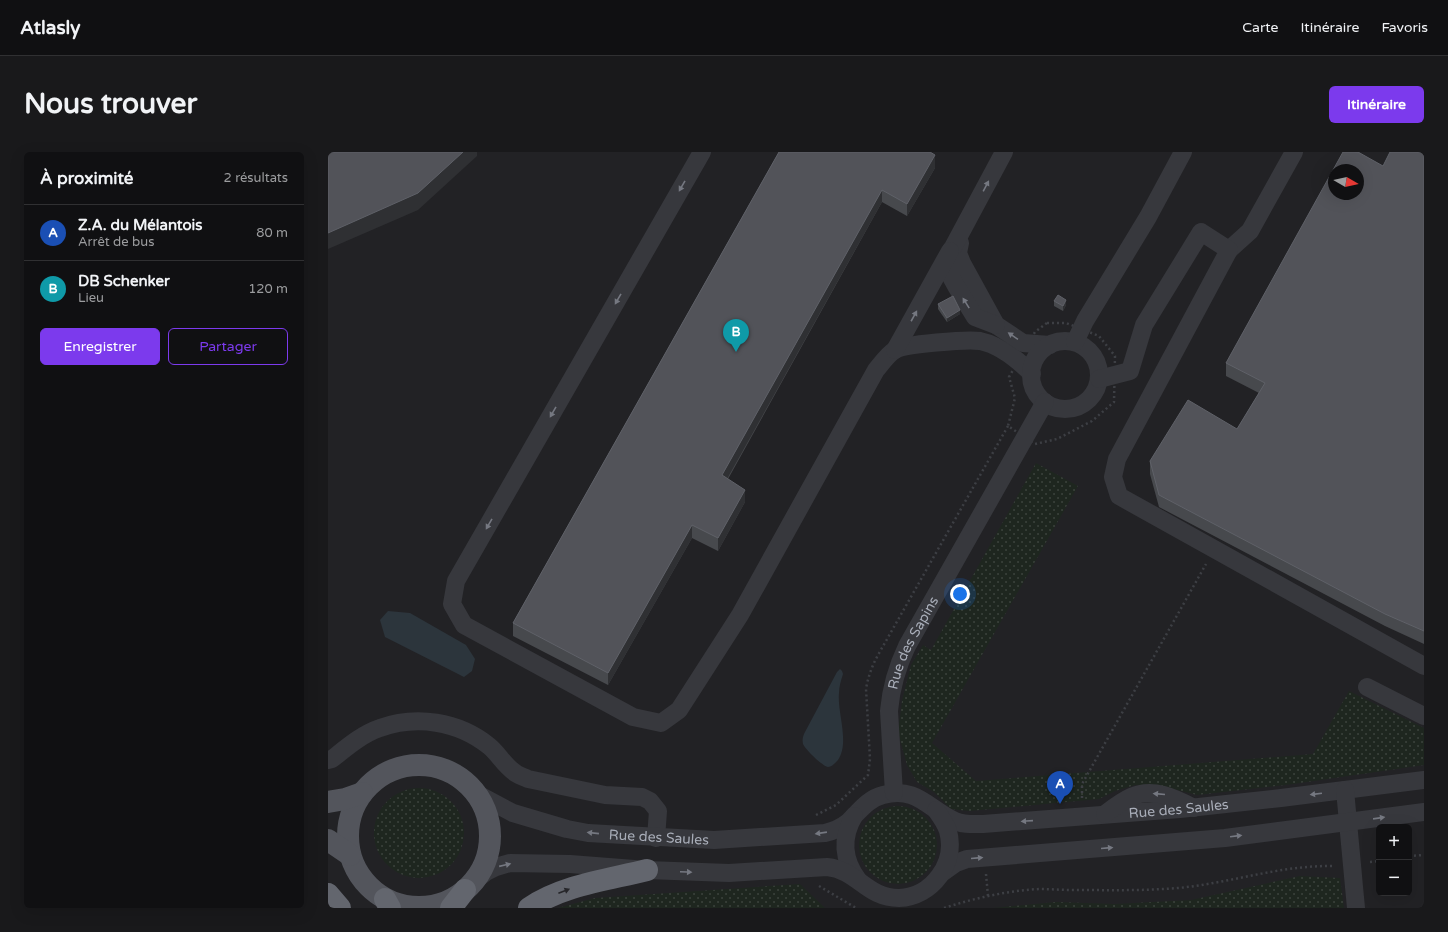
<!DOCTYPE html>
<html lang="fr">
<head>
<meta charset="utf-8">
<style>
  :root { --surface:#101012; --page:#19191b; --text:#f1f3f6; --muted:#9c9d9f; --line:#303032; --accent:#7c3aed }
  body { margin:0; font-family:"Varela Round",sans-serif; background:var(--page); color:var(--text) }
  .controls { position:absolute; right:12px; bottom:12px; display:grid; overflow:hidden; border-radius:6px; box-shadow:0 4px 16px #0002 }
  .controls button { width:36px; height:36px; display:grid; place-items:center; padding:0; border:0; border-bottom:1px solid var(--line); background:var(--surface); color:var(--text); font:20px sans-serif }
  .compass { position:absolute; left:1000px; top:12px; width:36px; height:36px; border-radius:50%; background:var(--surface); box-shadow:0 4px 16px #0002; rotate:99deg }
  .you { position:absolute; left:632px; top:442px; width:14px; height:14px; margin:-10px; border:3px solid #fff; border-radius:50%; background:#1a73e8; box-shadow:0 0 0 6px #1a73e833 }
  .badge { display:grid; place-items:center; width:26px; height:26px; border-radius:50%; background:var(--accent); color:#fff; font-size:13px; font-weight:700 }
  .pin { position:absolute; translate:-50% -33px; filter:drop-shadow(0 1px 2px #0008) }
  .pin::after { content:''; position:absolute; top:21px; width:14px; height:12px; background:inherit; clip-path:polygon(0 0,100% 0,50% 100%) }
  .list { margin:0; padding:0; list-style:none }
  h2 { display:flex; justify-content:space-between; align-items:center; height:52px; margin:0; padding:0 16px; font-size:17px }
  h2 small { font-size:13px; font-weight:400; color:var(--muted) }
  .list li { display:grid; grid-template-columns:26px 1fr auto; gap:12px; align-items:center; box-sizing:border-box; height:56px; padding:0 16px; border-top:1px solid var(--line) }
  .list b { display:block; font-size:15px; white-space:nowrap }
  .list p { margin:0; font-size:13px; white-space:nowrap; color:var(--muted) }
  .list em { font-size:13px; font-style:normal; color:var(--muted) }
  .actions { display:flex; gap:8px; padding:12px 16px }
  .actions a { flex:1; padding:9px 0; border:1px solid var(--accent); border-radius:6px; text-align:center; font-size:14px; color:var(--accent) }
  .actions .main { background:var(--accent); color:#fff }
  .map { position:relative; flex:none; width:1096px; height:756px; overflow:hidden; border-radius:6px }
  header { display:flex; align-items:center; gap:24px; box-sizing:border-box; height:56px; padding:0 20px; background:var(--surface); border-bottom:1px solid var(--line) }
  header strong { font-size:19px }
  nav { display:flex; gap:22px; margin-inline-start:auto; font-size:14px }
  .intro { display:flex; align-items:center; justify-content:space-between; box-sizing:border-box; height:96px; padding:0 24px }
  h1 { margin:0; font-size:28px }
  .button { padding:10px 18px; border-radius:6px; background:var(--accent); color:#fff; font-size:14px; font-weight:700 }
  main { display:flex; gap:24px; padding:0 24px }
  aside { flex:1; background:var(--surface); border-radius:6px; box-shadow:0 4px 16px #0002 }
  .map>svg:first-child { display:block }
  .built { fill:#222225; fill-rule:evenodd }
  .grass { fill:url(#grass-dots) }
  .water { fill:#2c353c }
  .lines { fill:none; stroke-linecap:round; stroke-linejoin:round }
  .path { stroke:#3d3f44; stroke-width:2.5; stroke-dasharray:2 3; stroke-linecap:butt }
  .minor { stroke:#37383d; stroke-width:18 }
  .major { stroke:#53555c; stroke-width:22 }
  .highway { stroke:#63666e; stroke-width:22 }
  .wall { fill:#47494d }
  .shaded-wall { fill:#2f3033 }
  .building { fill:#525359; stroke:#5f6168; fill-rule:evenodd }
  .oneway { fill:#757881 }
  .oneway2 { fill:#26262a }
  .labels { text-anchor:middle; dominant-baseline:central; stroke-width:4; stroke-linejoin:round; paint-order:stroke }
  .street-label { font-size:14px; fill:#a8adb8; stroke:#111113 }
</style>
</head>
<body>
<header>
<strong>Atlasly</strong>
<nav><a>Carte</a><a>Itinéraire</a><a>Favoris</a></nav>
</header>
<div class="intro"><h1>Nous trouver</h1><a class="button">Itinéraire</a></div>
<main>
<aside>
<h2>À proximité<small>2 résultats</small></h2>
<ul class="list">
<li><span class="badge" style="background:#1a4fb4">A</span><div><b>Z.A. du Mélantois</b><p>Arrêt de bus</p></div><em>80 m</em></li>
<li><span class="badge" style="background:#0f9aa8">B</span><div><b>DB Schenker</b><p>Lieu</p></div><em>120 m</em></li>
</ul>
<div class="actions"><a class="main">Enregistrer</a><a>Partager</a></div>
</aside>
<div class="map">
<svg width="1096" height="756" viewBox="0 0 1096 756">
  <defs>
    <pattern id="grass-dots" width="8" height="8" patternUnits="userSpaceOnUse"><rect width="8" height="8" fill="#1e261f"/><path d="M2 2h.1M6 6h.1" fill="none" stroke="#3c433d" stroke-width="1.8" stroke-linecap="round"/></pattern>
  </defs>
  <rect width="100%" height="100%" fill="#161618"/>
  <path class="built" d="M0 0H1096V756H0ZM1006 18H1030V42H1006ZM1051 675H1081V741H1051Z"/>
  <g class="grass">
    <path d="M708 311 750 334 604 591 648 629 985 602 1021 539 1096 576V613L965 632 869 643 830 633H807L787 639 771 647 641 659 623 657 606 640 589 630 579 613 570 580 574 549 583 513 595 493 603 498Z"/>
    <circle cx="91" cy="681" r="45"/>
    <circle cx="570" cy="693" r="39"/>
    <path d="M972 724 1012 726 1016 756H665L728 750 787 752 863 748Z"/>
    <path d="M472 732 497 756H230L267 746Z"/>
  </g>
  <g class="water">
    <path d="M60 459 82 461 138 493 147 507 144 519 136 525 57 485 52 468Z"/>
    <path d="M512 517 514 519 515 522C513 528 511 535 511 541 509 561 522 590 510 608 507 611 504 615 500 615 494 614 477 597 475 592 474 587 475 584 477 580L509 520Z"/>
  </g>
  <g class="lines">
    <g class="path">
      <path d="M719 171H738L771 184 787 204 786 250 764 269 729 287 707 292 680 274 687 246 681 225 707 180Z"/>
      <path d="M754 646V632L878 412"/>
      <path d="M488 663 508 653 540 623 542 607 538 537C540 525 544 514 550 503L680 274"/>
      <path d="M1081 704 1096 703"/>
      <path d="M1042 710 1051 709"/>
      <path d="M658 722 660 744"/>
      <path d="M491 734 528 756"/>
      <path d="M616 756C647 746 678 739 711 737 722 737 733 738 744 738 780 738 815 739 850 736 903 731 952 713 1006 714"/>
    </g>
    <g class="minor">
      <path d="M374 0 128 429 124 452 136 473 305 565 333 571 351 558 412 463 548 218C553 212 560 202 567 198 576 192 640 187 652 189 672 193 690 208 704 222"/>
      <path d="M632 91 630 101 634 111 668 173 695 191 722 193"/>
      <path d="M901 98 922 79 966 0"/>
      <path d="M668 173 647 165 628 134 623 125V99L676 0"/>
      <circle cx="737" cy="223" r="34"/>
      <path d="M747 190 757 169 820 65 855 0"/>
      <path d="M567 198 622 99"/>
      <path d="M771 227 802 219 816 173 873 80 901 98 789 307 785 325 791 344 1096 514"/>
      <path d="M1039 535 1096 564"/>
      <path d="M0 608 4 607C18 596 34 582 52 576 88 563 130 569 161 594 171 602 177 615 189 622 192 624 196 625 200 627L277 643 314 645 322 649 330 659 328 686"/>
      <path id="s1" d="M140 633 153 644 185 661 239 677 260 681 386 688 497 681C505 679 513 676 519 671 531 660 539 647 555 643 589 634 600 657 627 669 636 673 645 672 655 672L852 657 953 646 1096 628"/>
      <path d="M1017 638 1028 756"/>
      <path id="s2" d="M566 641 561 559C563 535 569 515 579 494L717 250"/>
      <path d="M777 662C785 656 794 649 803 645 825 635 847 646 866 656"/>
      <path d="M526 664C513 686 515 708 530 728"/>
      <path d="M614 721 628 711 639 707 897 686 1096 660"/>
      <path d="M143 732 158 720 168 715 182 711 242 712 319 718 401 721 499 715C530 718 538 746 571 746 604 745 629 711 620 679 618 672 613 665 608 658"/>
    </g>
    <g class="major">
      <circle cx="91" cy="684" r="71"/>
      <path d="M0 650 17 647 34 641"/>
      <path d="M0 688 22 703"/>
    </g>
    <g class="highway">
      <path d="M0 742 12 756"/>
      <path d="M57 747 62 756"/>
      <path d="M123 756 137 738"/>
      <path d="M201 756C235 733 279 728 319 718"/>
    </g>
  </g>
  <g class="wall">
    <path d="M451 0 607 16 579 64 554 50 400 327 417 350 390 399 364 386 280 533 185 484V471Z"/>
    <path d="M1096 0V492L1057 474 831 355 822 322V309L909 277 931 241 898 224V211L1055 14Z"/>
    <path d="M726 149 738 153 735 159 726 154Z"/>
    <path d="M610 152 632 162 619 170 610 157Z"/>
  </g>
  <g class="shaded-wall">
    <path d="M135 0H149V4L90 58 0 97V81Z"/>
    <path d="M607 3V16L579 64V52Z"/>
    <path d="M554 38V50L394 336V323Z"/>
    <path d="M738 148V153L735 159V154Z"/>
    <path d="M632 158V162L619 170V166Z"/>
    <path d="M417 338V350L390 399V386Z"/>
    <path d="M364 373V386L280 533V521Z"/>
  </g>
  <g class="building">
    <path d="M0 0H135L90 41 0 81Z"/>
    <path d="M451 0H602L607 3 579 52 554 38 394 323 417 338 390 386 364 373 280 521 185 471Z"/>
    <path d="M1015 0H1030L1055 14 1062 0H1096V479L1057 462 831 343 822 309 860 248 909 277 937 231 898 211ZM1006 18H1030V42H1006Z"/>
    <path d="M730 143 738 148 735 154 726 149Z"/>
    <path d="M625 144 632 158 619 166 610 152Z"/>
  </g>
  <defs><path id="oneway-solid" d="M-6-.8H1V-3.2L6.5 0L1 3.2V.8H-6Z"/></defs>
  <g class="oneway">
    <use href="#oneway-solid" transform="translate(354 34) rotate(120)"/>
    <use href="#oneway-solid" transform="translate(658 34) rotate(-62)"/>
    <use href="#oneway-solid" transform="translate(290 147) rotate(120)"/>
    <use href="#oneway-solid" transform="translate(638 151) rotate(-122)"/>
    <use href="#oneway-solid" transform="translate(586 164) rotate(-61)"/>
    <use href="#oneway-solid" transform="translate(685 184) rotate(-146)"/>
    <use href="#oneway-solid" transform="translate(225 260) rotate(120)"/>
    <use href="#oneway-solid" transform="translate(161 372) rotate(120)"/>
    <use href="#oneway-solid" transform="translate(831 642) rotate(-175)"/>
    <use href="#oneway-solid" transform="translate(988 642) rotate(173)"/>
    <use href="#oneway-solid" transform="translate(1051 666) rotate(-8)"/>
    <use href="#oneway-solid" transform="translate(699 669) rotate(176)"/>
    <use href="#oneway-solid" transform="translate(265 681) rotate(-174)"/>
    <use href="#oneway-solid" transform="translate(493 681) rotate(172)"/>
    <use href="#oneway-solid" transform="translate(908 684) rotate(-7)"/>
    <use href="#oneway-solid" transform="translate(779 696) rotate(-5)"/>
    <use href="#oneway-solid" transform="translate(649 706) rotate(-5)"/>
    <use href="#oneway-solid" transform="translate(177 713) rotate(-13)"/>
    <use href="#oneway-solid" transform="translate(358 720) rotate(2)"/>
  </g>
  <use class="oneway2" href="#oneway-solid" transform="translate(236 739) rotate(-21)"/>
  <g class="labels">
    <g class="street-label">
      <text stroke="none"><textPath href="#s2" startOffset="155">Rue des Sapins</textPath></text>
      <text stroke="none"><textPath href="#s1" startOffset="743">Rue des Saules</textPath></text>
      <text stroke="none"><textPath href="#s1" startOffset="202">Rue des Saules</textPath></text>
    </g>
  </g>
</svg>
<div class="controls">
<button>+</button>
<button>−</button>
</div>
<svg class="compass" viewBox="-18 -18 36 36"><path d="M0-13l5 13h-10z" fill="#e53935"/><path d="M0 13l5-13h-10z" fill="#9c9d9f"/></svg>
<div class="you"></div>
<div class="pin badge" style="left:732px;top:652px;background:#1a4fb4">A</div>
<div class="pin badge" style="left:408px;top:200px;background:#0f9aa8">B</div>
</div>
</main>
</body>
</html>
